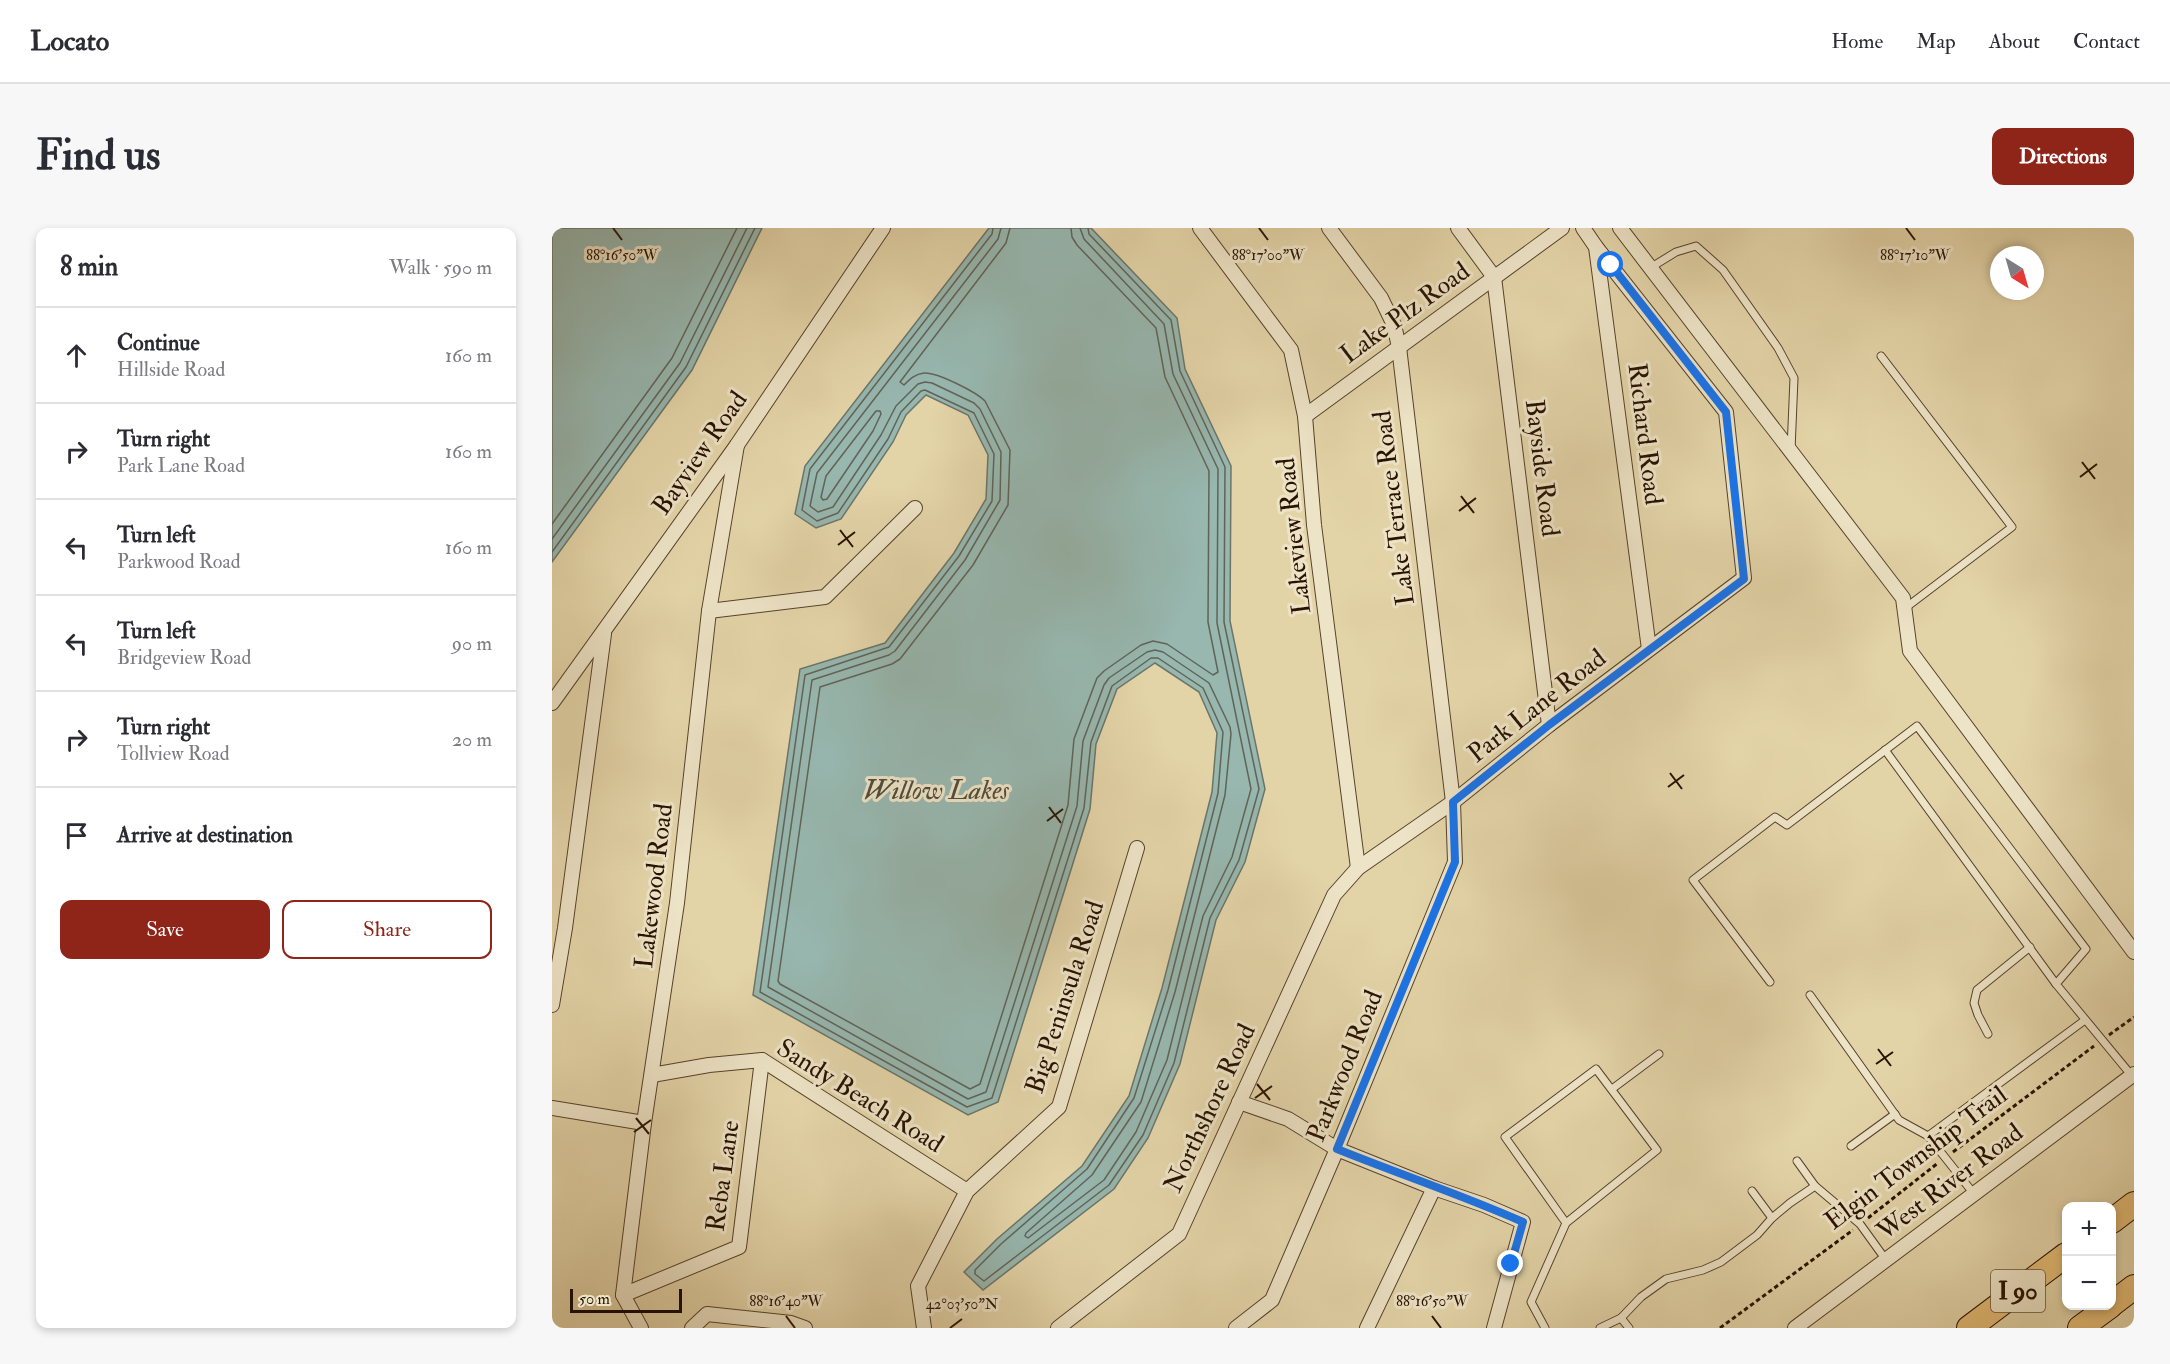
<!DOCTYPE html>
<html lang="en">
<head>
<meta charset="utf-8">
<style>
  :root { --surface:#fff; --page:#f7f7f7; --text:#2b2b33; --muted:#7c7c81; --line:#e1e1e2; --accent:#8f2418 }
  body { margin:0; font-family:"IM FELL Double Pica",serif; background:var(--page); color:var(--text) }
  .controls { position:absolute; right:18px; bottom:18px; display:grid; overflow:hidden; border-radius:12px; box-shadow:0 3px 9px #0003 }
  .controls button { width:54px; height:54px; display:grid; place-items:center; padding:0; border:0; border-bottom:2px solid var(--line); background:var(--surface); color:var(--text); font:30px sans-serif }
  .compass { position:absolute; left:1438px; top:18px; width:54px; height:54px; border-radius:50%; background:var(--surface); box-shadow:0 3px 9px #0003; rotate:143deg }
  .scale { position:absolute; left:18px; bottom:15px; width:112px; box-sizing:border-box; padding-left:6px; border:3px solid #281200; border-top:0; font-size:16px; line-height:21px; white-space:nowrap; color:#281200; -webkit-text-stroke:4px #ede3c6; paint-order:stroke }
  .stop { position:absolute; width:18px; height:18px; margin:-14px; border:4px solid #1a73e8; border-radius:50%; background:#fff }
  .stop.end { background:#1a73e8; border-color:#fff; box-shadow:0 2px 6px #0008 }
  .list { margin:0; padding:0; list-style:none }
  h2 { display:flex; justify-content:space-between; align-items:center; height:78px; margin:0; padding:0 24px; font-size:26px }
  h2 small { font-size:20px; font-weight:400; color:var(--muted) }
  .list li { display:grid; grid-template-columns:39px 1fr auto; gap:18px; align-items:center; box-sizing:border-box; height:96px; padding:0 24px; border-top:2px solid var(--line) }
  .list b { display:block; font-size:22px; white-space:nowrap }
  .list p { margin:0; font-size:20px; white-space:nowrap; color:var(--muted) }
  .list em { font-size:20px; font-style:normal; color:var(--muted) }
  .actions { display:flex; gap:12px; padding:18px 24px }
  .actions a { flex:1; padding:14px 0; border:2px solid var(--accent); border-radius:12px; text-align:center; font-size:21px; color:var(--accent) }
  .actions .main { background:var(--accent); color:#fff }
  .icon { flex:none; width:33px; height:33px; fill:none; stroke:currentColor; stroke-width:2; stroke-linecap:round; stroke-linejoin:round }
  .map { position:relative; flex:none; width:1582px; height:1100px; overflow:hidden; border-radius:12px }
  header { display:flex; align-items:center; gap:36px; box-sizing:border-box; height:84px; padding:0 30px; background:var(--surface); border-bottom:2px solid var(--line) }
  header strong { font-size:28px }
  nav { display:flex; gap:33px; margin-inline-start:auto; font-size:21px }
  .intro { display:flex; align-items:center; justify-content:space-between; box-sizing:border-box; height:144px; padding:0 36px }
  h1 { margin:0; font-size:42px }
  .button { padding:15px 27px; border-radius:12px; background:var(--accent); color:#fff; font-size:21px; font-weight:700 }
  main { display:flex; gap:36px; padding:0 36px }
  aside { flex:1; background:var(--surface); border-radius:12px; box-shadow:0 3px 9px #0003 }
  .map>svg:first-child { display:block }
  .water { fill:#97b7af; stroke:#6b7569; stroke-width:1.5 }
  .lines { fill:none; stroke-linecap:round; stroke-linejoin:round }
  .shore { stroke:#606458; stroke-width:1.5 }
  .service-casing { stroke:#57422a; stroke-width:9 }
  .minor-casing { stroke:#57422a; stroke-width:16 }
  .motorway-casing { stroke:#281200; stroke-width:26 }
  .path { stroke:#281200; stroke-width:3; stroke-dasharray:4.5 3; stroke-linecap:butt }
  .service { stroke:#ede3c6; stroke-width:7 }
  .minor { stroke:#ede3c6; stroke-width:14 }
  .motorway { stroke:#e2ba74; stroke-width:24 }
  .route { stroke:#1a73e8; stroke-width:8 }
  .ticks { fill:none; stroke:#281200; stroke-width:2 }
  .labels { text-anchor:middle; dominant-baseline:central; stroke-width:6; stroke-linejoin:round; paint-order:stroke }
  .shield { fill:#ede3c6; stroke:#63513b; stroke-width:1.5 }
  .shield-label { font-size:24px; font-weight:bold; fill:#281200 }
  .street-label { font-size:26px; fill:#281200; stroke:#ede3c6 }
  .water-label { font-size:27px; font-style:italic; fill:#4f4c3d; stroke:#ede3c6 }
  .ticks-label { font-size:15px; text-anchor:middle; fill:#281200; stroke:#ede3c6; stroke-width:6; stroke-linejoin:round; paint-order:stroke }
</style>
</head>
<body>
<header>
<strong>Locato</strong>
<nav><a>Home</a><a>Map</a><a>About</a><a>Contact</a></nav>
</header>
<div class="intro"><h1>Find us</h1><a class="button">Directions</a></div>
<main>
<aside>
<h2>8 min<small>Walk · 590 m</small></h2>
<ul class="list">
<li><svg class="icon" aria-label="ahead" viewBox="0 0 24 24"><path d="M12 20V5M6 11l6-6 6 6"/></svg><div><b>Continue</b><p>Hillside Road</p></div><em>160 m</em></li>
<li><svg class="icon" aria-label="right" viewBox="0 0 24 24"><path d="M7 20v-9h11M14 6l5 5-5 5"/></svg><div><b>Turn right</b><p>Park Lane Road</p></div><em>160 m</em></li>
<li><svg class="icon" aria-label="left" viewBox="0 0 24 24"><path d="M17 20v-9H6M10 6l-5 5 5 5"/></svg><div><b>Turn left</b><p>Parkwood Road</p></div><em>160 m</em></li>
<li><svg class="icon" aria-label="left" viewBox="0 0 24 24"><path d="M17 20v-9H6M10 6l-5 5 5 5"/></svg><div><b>Turn left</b><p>Bridgeview Road</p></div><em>90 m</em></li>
<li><svg class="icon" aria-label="right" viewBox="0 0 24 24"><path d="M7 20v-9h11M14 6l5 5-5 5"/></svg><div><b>Turn right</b><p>Tollview Road</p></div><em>20 m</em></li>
<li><svg class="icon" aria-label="arrive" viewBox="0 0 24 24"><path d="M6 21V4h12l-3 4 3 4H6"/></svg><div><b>Arrive at destination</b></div></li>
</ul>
<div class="actions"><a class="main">Save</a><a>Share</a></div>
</aside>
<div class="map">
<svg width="1582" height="1100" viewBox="0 0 1582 1100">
  <rect width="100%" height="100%" fill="#e3d4a8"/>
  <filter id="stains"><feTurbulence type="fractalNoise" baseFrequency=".00333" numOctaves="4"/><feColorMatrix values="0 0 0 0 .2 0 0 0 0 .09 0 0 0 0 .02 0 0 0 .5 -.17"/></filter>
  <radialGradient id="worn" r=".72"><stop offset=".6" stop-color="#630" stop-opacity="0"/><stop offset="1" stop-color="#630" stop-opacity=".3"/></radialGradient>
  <g class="water">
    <path d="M0 0H210L140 142 0 334Z"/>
    <path d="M437 0H539L625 90 633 141 679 238 678 393 713 561 693 634 664 692 628 836 596 910 562 961 431 1062 412 1044 445 1011 530 938 577 868 610 760 660 564 665 505 647 464 603 435 565 461 544 516 538 581 446 874 416 887 201 767 248 441 333 415 402 325 434 271 436 227 416 187 374 167 354 187 341 214 289 291 264 300 243 286 253 238Z"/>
  </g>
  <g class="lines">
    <g class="shore">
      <path d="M441 0 440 6 258 241 250 282 265 293 286 285 336 211 349 184 369 163 373 162 422 185 442 226 440 273 407 328 337 419 253 447 208 764 415 879 440 870 532 580 539 514 560 458 599 430H606L651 460 671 504 666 565 616 762 582 870 535 941 449 1016 423 1042V1046L432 1053 557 957 591 907 622 835 658 690 687 632 707 561 672 394 673 239 628 143 619 92 537 6 536 0"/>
      <path d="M449 0 446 11 265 245 258 278 266 284 281 279 329 207 344 178 366 156 373 154 380 155 422 175 428 181 449 224 448 272 413 332 343 423 337 427 260 452 216 759 416 871 434 864 525 578 531 513 552 457 557 450 595 424 603 422 611 424 657 455 678 499 679 506 673 567 623 764 589 874 540 947 474 1005 473 1008 476 1010 552 952 584 904 615 832 651 688 680 629 699 561 665 395 666 241 621 146 612 96 532 11 528 0"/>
      <path d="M458 0 454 15 348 154 352 157C358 151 363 146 372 145 385 144 424 164 433 173L458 222 456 277 421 337 348 431 340 436 268 459 226 753 228 756 418 861 428 856 516 577 522 511 545 450 552 443 589 417 601 413 615 416 661 447 666 444 656 394 657 243 613 149 604 100 525 17 520 9 519 0"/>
      <path d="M324 183H328L329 186 321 203 275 271 271 272 269 269 274 248Z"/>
      <path d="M0 296 120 130 185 0"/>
      <path d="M0 311 128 135 195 0"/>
      <path d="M0 324 134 139 203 0"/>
    </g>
    <g class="service-casing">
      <g id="service">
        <path d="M1098 40 1124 24 1144 18 1171 42 1226 120 1242 150 1239 222"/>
        <path d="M1329 128 1460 299 1352 381"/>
        <path d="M1333 522 1504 756"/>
        <path d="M1218 754 1141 652 1223 589 1235 597 1365 498 1534 721 1504 756 1580 848"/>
        <path d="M1258 767 1347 892 1376 908 1422 966"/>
        <path d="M1436 806 1426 787 1422 775 1425 762 1478 719"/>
        <path d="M1060 861 1107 826"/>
        <path d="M1376 908 1533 792"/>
        <path d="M1299 918 1343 886"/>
        <path d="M1245 933 1263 958"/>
        <path d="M1200 963 1220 990"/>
        <path d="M1069 1090 1089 1069 1114 1051 1151 1042 1169 1034 1205 1007 1220 990 1238 975 1263 958 1308 996 1334 1032"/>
        <path d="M993 1100 979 1074 1014 995 953 909 1044 841 1105 922 1014 995"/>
        <path d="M1048 1100 1069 1090 1077 1100"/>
      </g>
    </g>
    <g class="minor-casing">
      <g id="minor">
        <path d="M648 0 739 122 753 188 762 297 806 640"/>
        <path d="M906 0 942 49 997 497"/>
        <path d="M1031 0 1044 19 1097 421"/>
        <path d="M1068 0 1351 370 1358 423 1582 724"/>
        <path d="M753 188 1010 0"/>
        <path d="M157 383 273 369 363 280"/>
        <path d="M0 475 185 217 331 0"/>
        <path d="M0 777 13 700 52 406"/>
        <path d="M100 847 157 837 210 832 415 963"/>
        <path d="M687 874 736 891 785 921 882 960 932 977 971 994 942 1100"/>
        <path d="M0 880 92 895"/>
        <path d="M71 1067 187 1019 210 832"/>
        <path d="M89 1100 71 1067 92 895 125 675 157 383 185 217"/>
        <path d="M140 1100 155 1086 239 1095 253 1100"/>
        <path d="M372 1100 366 1058 415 963 507 879 585 620"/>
        <path d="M506 1100 627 1006 782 667 806 640 901 574 997 497 1192 350 1174 184 1044 19"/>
        <path d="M684 1100 720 1072 785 921 903 634 901 574 847 119 842 97 829 70 777 0"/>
        <path d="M815 1100 882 960"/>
        <path d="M1243 1100 1582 846"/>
      </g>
    </g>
    <g class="motorway-casing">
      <g id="motorway">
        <path d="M1560 993 1582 976"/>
        <path d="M1560 1076 1582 1059"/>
        <path d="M1417 1100 1514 1027"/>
        <path d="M1528 1100 1558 1078"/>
      </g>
    </g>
    <g class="path">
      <path d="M1557 807 1582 789"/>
      <path d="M1401 924 1542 818"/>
      <path d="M1316 990 1386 935"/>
      <path d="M1168 1100 1301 1002"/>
    </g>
    <use href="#service" class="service"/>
    <use href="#minor" class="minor"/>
    <use href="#motorway" class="motorway"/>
  </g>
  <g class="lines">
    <path class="route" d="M959 1036 971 994C910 967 847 946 785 921L903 634 901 574 997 497 1192 351 1174 184 1059 37"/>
  </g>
  <path class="ticks" d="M61 0 70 12M707 0 716 12M1354 0 1363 12M1530 234 1543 251M1528 249 1545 236M909 268 922 285M907 283 924 270M288 302 301 319M286 317 303 304M1118 545 1130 561M1116 559 1132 547M497 579 509 595M495 593 511 581M1326 821 1339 838M1324 836 1341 824M705 856 718 872M703 870 720 858M84 890 97 906M82 904 99 892M234 1088 243 1100M880 1088 889 1100M398 1100 410 1091"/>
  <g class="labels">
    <rect class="shield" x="1439" y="1042" width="54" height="42" rx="4.5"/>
    <g class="shield-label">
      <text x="1466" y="1063">I 90</text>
    </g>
    <g class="street-label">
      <text transform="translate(853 85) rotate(-36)">Lake Plz Road</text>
      <text transform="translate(1093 206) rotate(83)">Richard Road</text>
      <text transform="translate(148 225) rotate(-55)">Bayview Road</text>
      <text transform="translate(990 240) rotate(83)">Bayside Road</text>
      <text transform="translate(842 280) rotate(-97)">Lake Terrace Road</text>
      <text transform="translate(742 308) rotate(-96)">Lakeview Road</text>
      <text transform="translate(985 478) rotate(-38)">Park Lane Road</text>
      <text transform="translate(102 658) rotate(-83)">Lakewood Road</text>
      <text transform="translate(513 769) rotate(-72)">Big Peninsula Road</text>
      <text transform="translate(793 838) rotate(-68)">Parkwood Road</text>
      <text transform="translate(308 868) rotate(32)">Sandy Beach Road</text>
      <text transform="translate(658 880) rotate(-65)">Northshore Road</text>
      <text transform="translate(1364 930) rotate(-37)">Elgin Township Trail</text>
      <text transform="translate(171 948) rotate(-82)">Reba Lane</text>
      <text transform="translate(1398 954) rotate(-37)">West River Road</text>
    </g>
    <g class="water-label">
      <text x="384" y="562">Willow Lakes</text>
    </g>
  </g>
  <g class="ticks-label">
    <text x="70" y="32">88°16'50"W</text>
    <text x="716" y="32">88°17'00"W</text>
    <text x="1363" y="32">88°17'10"W</text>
    <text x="234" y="1078">88°16'40"W</text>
    <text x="880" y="1078">88°16'50"W</text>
    <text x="410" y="1081">42°03'50"N</text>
  </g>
  <rect width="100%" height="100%" filter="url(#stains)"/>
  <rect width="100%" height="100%" fill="url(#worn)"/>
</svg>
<div class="controls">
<button>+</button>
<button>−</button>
</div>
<svg class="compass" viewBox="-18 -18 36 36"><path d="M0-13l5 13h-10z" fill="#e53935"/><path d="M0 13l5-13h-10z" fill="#7c7c81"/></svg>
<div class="scale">50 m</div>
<div class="stop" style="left:1059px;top:37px"></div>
<div class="stop end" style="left:959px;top:1036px"></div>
</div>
</main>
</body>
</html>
